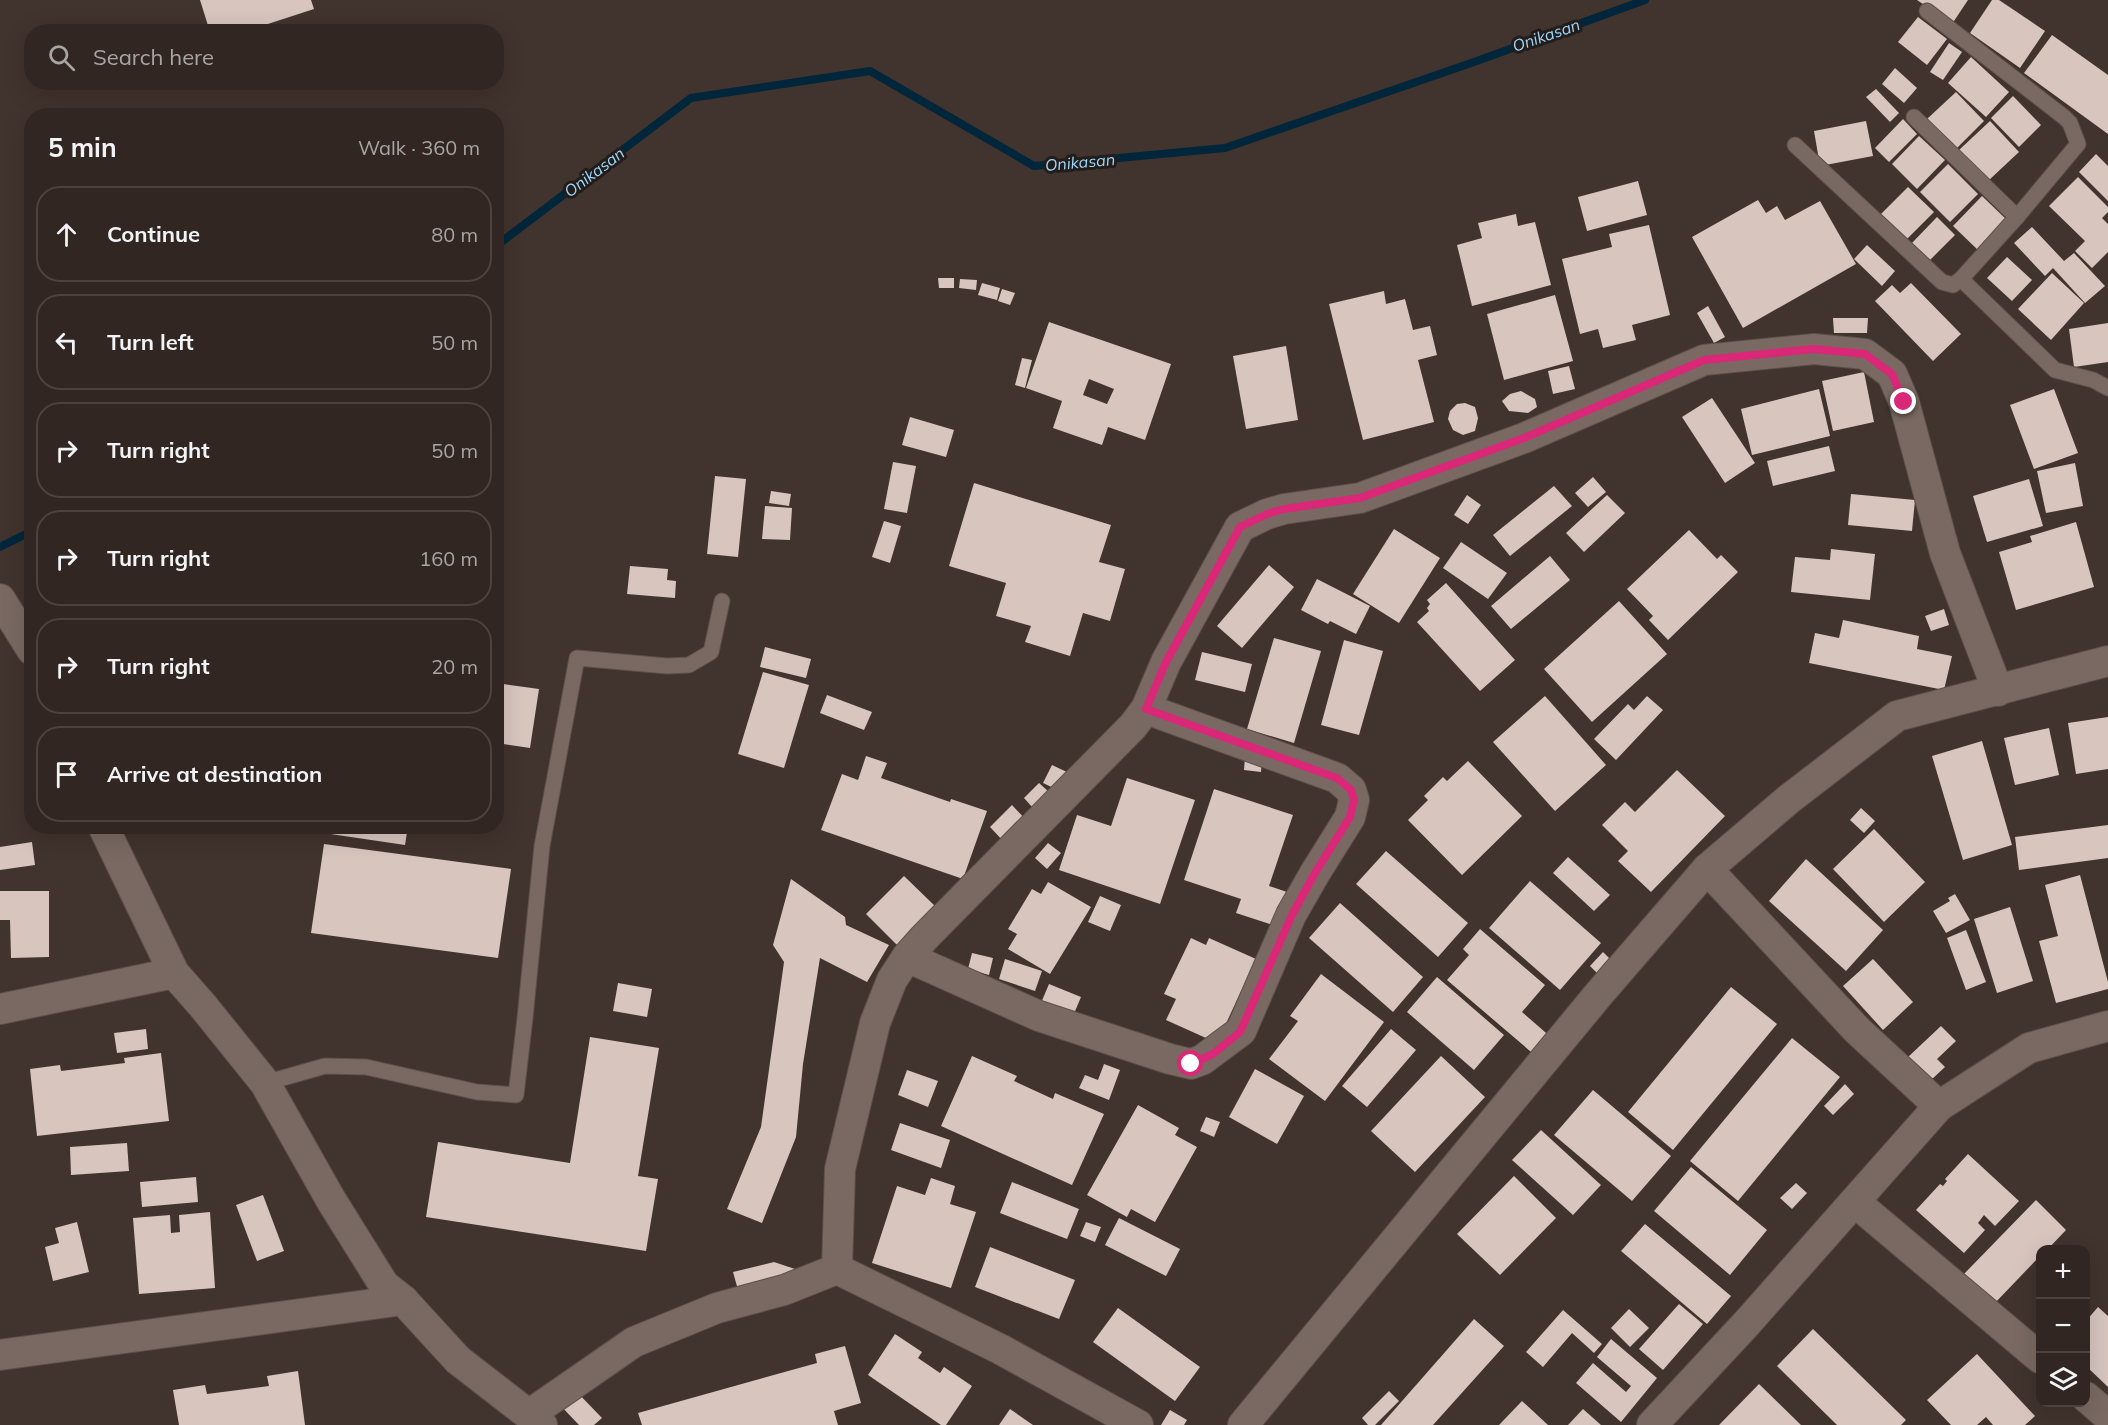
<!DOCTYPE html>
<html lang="en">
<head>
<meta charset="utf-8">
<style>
  :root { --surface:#312622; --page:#392e2a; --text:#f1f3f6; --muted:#a8a5a5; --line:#4c4340 }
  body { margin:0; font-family:Mulish,sans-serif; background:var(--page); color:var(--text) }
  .controls { position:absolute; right:18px; bottom:18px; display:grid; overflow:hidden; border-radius:12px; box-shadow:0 6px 24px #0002 }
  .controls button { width:54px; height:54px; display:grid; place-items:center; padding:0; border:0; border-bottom:2px solid var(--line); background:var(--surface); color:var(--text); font:30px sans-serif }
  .stop { position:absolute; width:18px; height:18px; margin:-14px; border:4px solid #db2777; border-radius:50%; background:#fff }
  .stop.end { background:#db2777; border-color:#fff; box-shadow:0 2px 6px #0008 }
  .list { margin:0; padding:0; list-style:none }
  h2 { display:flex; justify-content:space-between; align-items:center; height:78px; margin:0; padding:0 24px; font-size:26px }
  h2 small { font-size:20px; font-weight:400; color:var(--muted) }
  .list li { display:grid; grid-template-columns:39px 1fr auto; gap:18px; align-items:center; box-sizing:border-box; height:96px; margin:0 12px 12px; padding:0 12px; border:2px solid var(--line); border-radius:24px }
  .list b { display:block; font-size:22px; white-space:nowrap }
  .list em { font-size:20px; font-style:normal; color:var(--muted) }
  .icon { flex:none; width:33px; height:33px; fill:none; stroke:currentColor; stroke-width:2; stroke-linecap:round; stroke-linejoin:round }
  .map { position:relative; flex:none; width:2108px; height:1425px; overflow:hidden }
  .search { position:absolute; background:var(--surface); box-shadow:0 6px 24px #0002; left:24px; top:24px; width:480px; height:66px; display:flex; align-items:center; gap:15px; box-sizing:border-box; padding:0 21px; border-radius:24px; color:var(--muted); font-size:22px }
  .panel { position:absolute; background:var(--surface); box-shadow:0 6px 24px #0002; left:24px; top:108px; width:480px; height:726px; border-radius:24px }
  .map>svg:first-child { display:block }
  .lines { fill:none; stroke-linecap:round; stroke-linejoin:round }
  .stream { stroke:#00263c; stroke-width:8 }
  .building { fill:#d7c5be; fill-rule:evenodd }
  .lane-casing { stroke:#5c504b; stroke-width:17 }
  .street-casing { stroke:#5c504b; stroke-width:32 }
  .lane { stroke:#796962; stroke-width:15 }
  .street { stroke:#796962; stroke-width:30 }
  .route { stroke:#db2777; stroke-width:8 }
  .labels { text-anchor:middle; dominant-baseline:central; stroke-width:6; stroke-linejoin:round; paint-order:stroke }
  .water-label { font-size:16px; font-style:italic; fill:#9cd7ff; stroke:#231d1a }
</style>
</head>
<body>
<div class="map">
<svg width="2108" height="1425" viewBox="0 0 2108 1425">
  <rect width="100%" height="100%" fill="#41332d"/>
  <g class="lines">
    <g class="stream">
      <path d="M496 246 691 98 870 71 1034 166 1225 148 1474 62 1645 0"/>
      <path d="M0 547 32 531"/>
    </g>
  </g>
  <g class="building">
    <path d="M200 0H311L314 9 243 32H210Z"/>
    <path d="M1917 0H1968L1952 24Z"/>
    <path d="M1992 0H1999L2045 31 2020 68 1970 33Z"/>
    <path d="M1918 17 1947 39 1927 65 1898 42Z"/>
    <path d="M293 25 296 32H278V31Z"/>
    <path d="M2052 35 2108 75V134L2024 73Z"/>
    <path d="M1949 43 1962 52 1943 80 1930 72Z"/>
    <path d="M1971 57 2009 92 1986 117 1948 83Z"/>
    <path d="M1895 68 1917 88 1904 103 1882 84Z"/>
    <path d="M1876 89 1899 113 1890 122 1866 97Z"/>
    <path d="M1956 92 1984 121 1956 149 1927 119Z"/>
    <path d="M2013 96 2041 125 2019 147 1991 118Z"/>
    <path d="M1903 119 1917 134 1889 162 1875 148Z"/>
    <path d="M1866 121 1873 156 1820 166 1814 131Z"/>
    <path d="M1990 121 2019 152 1988 181 1959 150Z"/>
    <path d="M1919 136 1945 160 1917 189 1892 164Z"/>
    <path d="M2096 154 2108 166V201L2079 172Z"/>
    <path d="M1948 164 1978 194 1950 222 1920 192Z"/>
    <path d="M2078 177 2108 207V212L2102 218 2108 224V252L2092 268 2075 251 2085 241 2049 206Z"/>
    <path d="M1638 181 1647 215 1587 231 1578 197Z"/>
    <path d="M1908 187 1934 212 1906 240 1880 215Z"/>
    <path d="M1982 196 2009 222 1980 252 1953 226Z"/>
    <path d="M1758 200 1766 213 1777 206 1785 220 1820 201 1856 264 1743 328 1692 237Z"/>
    <path d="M1516 214 1518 226 1535 222 1551 285 1472 306 1457 245 1482 238 1478 223Z"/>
    <path d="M1937 217 1955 235 1928 262 1911 244Z"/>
    <path d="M1649 225 1670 315 1632 325 1636 340 1603 348 1598 329 1580 334 1562 259 1612 247 1609 234Z"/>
    <path d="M2032 227 2064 261 2074 253 2105 286 2085 303 2053 268 2045 276 2014 243Z"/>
    <path d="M1867 245 1895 271 1882 286 1854 259Z"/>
    <path d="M2007 257 2032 280 2012 301 1987 278Z"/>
    <path d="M2052 273 2084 303 2051 340 2018 309Z"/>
    <path d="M938 278H954V288H939Z"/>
    <path d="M960 279 977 280 976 290 959 288Z"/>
    <path d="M982 283 1000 288 997 300 978 295Z"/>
    <path d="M1911 283 1961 334 1933 361 1875 301 1892 285 1900 293Z"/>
    <path d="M1002 289 1015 293 1010 305 998 301Z"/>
    <path d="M1384 291 1386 304 1405 299 1413 330 1430 326 1437 355 1418 360 1434 422 1363 440 1329 304Z"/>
    <path d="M1555 295 1573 361 1504 380 1487 314Z"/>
    <path d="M1708 306 1725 337 1714 343 1697 313Z"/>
    <path d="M1833 318H1868L1867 333H1834Z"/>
    <path d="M1049 322 1171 364 1145 440 1108 427 1102 445 1053 428 1062 401 1026 388ZM1089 379 1114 389 1107 404 1083 395Z"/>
    <path d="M2108 323V362L2074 367 2069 329Z"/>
    <path d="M1286 346 1298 420 1246 429 1233 356Z"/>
    <path d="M1022 358 1032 360 1025 388 1015 385Z"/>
    <path d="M1569 366 1575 389 1553 394 1548 371Z"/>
    <path d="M1864 372 1874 422 1833 431 1822 381Z"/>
    <path d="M1819 389 1830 436 1752 455 1741 409Z"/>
    <path d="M2054 389 2078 453 2034 469 2010 405Z"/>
    <path d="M1521 391 1535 399 1537 407 1528 413 1509 411 1502 401 1510 394Z"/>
    <path d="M1712 398 1755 463 1725 483 1682 417Z"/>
    <path d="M1465 403 1475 407 1478 418 1475 431 1463 435 1453 430 1448 419 1450 411 1457 404Z"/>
    <path d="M910 417 954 430 946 457 902 445Z"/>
    <path d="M1829 446 1835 471 1773 486 1767 461Z"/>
    <path d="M893 462 916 466 907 513 884 509Z"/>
    <path d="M2075 463 2083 506 2046 513 2037 471Z"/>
    <path d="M715 476 746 479 738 557 707 554Z"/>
    <path d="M1593 477 1606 492 1588 507 1575 493Z"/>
    <path d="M2029 479 2043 526 1987 542 1973 496Z"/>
    <path d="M974 483 1111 525 1099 562 1125 569 1110 621 1083 613 1070 656 1025 642 1031 626 996 616 1006 583 949 566Z"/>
    <path d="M1554 486 1572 506 1510 556 1493 535Z"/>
    <path d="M771 491 791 494 789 506 769 503Z"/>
    <path d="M1851 494 1915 500 1912 531 1848 525Z"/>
    <path d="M1467 495 1481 505 1468 524 1454 515Z"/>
    <path d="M1607 495 1625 513 1584 552 1566 533Z"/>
    <path d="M765 506 792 508 790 540 762 539Z"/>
    <path d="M884 521 901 526 890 563 872 557Z"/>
    <path d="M2076 522 2094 587 2016 610 1999 552 2032 542 2030 536Z"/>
    <path d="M1394 529 1440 558 1399 623 1353 594Z"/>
    <path d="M1689 530 1717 559 1721 555 1738 572 1668 640 1649 620 1653 616 1627 589Z"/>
    <path d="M1461 542 1507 573 1488 599 1443 568Z"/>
    <path d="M1831 549 1875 554 1870 600 1791 592 1795 557 1830 560Z"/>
    <path d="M1550 556 1570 580 1511 629 1491 606Z"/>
    <path d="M1269 565 1294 587 1242 648 1217 626Z"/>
    <path d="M630 566 668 569 667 580 676 581 675 598 627 594Z"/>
    <path d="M1317 579 1370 606 1356 634 1330 621 1328 624 1301 610Z"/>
    <path d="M1446 583 1515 660 1480 691 1417 622 1429 611 1427 608 1430 604 1427 600Z"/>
    <path d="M1619 601 1667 654 1592 722 1544 669Z"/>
    <path d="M1944 609 1949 625 1931 631 1925 616Z"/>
    <path d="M1843 620 1919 636 1917 649 1952 656 1944 690 1809 663 1815 633 1839 638Z"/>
    <path d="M1274 638 1321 651 1294 743 1247 729Z"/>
    <path d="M1344 640 1383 651 1359 735 1321 725Z"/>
    <path d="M765 647 811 659 806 678 760 667Z"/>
    <path d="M1202 652 1252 664 1245 692 1195 680Z"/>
    <path d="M763 672 809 685 784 768 738 754Z"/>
    <path d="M496 683 539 689 530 748 496 743Z"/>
    <path d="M827 695 872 712 864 730 820 713Z"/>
    <path d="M1545 696 1606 765 1555 811 1493 742Z"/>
    <path d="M1647 696 1663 710 1616 760 1594 739 1628 704 1634 710Z"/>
    <path d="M2108 717V769L2076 774 2068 723Z"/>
    <path d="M2049 728 2059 775 2015 785 2004 738Z"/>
    <path d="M1982 741 2012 845 1963 860 1932 756Z"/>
    <path d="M866 756 887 763 881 778 950 802 951 799 987 811 963 879 821 830 842 774 858 780Z"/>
    <path d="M1245 757 1262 759 1261 772 1244 770Z"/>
    <path d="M1468 761 1522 816 1462 875 1408 820 1428 800 1424 796 1443 777 1447 781Z"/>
    <path d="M1052 765 1071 774 1062 792 1043 783Z"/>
    <path d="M1677 770 1725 816 1651 892 1618 861 1628 851 1602 825 1625 802 1635 812Z"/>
    <path d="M1127 778 1195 800 1160 904 1059 870 1077 815 1111 826Z"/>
    <path d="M1039 783 1049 792 1033 808 1024 798Z"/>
    <path d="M1214 789 1293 815 1269 886 1287 892 1276 926 1236 913 1241 899 1184 880Z"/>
    <path d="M1012 805 1028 822 1005 843 990 827Z"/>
    <path d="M1861 808 1875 821 1864 833 1850 820Z"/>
    <path d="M2108 825V858L2019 870 2015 837Z"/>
    <path d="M318 826H408L405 845 317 832Z"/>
    <path d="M1874 829 1925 882 1884 922 1833 869Z"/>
    <path d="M32 842 35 865 0 870V847Z"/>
    <path d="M1048 843 1061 853 1047 869 1035 858Z"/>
    <path d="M324 844 511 869 498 958 311 933Z"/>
    <path d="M1386 851 1468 923 1438 957 1356 884Z"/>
    <path d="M1568 857 1610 895 1594 911 1553 873Z"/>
    <path d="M1806 859 1883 930 1846 971 1769 901Z"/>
    <path d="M2080 875 2108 982V989L2056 1003 2039 941 2058 936 2045 885Z"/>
    <path d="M904 876 937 908 899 947 866 914Z"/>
    <path d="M791 879 845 917 846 925 889 945 867 982 820 958 803 1064 796 1137 762 1223 727 1209 761 1127 784 962 773 945Z"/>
    <path d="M1530 881 1601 943 1560 990 1489 928Z"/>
    <path d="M1048 882 1091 907 1050 974 1008 949 1017 934 1008 929 1032 889 1041 894Z"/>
    <path d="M0 891H49V957L11 958 10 920H0Z"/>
    <path d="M1955 894 1970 920 1946 933 1933 911 1950 901 1948 898Z"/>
    <path d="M1100 896 1121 905 1110 931 1088 922Z"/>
    <path d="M1340 903 1423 977 1393 1012 1309 938Z"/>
    <path d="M2010 907 2033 981 1997 993 1974 919Z"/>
    <path d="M1480 929 1545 985 1522 1012 1553 1039 1537 1057 1447 980 1469 955 1463 949Z"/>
    <path d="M1966 930 1986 982 1966 990 1947 938Z"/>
    <path d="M1191 938 1206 945 1209 938 1256 959 1217 1043 1166 1020 1176 999 1164 994Z"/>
    <path d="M1603 952 1614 963 1600 976 1590 966Z"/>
    <path d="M972 953 993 958 989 975 968 969Z"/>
    <path d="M1005 959 1042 971 1035 991 999 979Z"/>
    <path d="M1873 959 1913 1002 1883 1030 1843 986Z"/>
    <path d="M1321 974 1384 1022 1325 1101 1269 1059 1298 1021 1290 1016Z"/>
    <path d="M1437 977 1504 1035 1474 1070 1407 1012Z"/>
    <path d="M618 983 652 989 647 1017 613 1011Z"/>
    <path d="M1049 984 1081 997 1073 1016 1041 1003Z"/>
    <path d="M1731 987 1777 1024 1673 1150 1628 1112Z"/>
    <path d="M1941 1026 1956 1041 1937 1059 1945 1067 1930 1081 1908 1057Z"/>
    <path d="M146 1029 148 1049 117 1053 114 1033Z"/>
    <path d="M1391 1029 1416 1050 1367 1107 1342 1086Z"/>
    <path d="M590 1037 659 1048 638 1176 658 1179 646 1251 426 1217 438 1142 570 1163Z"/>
    <path d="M1792 1038 1840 1077 1738 1201 1690 1161Z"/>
    <path d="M161 1053 169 1121 37 1136 30 1069 60 1065 61 1071 125 1063 124 1058Z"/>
    <path d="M972 1056 1017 1076 1014 1081 1053 1099 1055 1093 1104 1114 1072 1185 941 1126Z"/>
    <path d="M1441 1056 1485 1097 1415 1172 1371 1131Z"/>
    <path d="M1104 1064 1120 1070 1109 1100 1079 1088 1085 1075 1098 1080Z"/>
    <path d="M1255 1069 1304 1096 1277 1144 1229 1117Z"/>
    <path d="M907 1070 938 1081 928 1107 898 1095Z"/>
    <path d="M1845 1084 1854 1094 1833 1115 1824 1106Z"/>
    <path d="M1593 1090 1671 1156 1632 1201 1554 1135Z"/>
    <path d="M1138 1105 1179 1128 1175 1135 1197 1147 1155 1222 1131 1209 1127 1217 1087 1195Z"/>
    <path d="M1206 1117 1220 1122 1214 1137 1200 1131Z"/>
    <path d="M900 1123 950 1140 941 1168 891 1150Z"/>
    <path d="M1541 1130 1601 1185 1573 1215 1512 1160Z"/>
    <path d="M127 1143 129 1171 71 1175 70 1147Z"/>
    <path d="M1968 1154 2019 1201 1995 1226 1984 1215 1978 1223 1985 1230 1964 1253 1916 1210 1940 1184 1943 1186 1947 1181 1945 1179Z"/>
    <path d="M1691 1167 1767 1230 1730 1275 1654 1211Z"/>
    <path d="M1514 1176 1556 1218 1500 1275 1457 1234Z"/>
    <path d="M196 1177 198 1202 142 1207 140 1182Z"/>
    <path d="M931 1178 955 1186 950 1204 976 1212 951 1288 872 1263 897 1186 925 1195Z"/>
    <path d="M1012 1182 1079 1209 1067 1239 1000 1213Z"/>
    <path d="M1796 1183 1807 1193 1792 1209 1780 1198Z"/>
    <path d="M263 1195 284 1251 257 1261 236 1205Z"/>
    <path d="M2036 1200 2066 1230 2047 1250H2040V1256L1994 1304 1963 1275Z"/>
    <path d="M210 1212 215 1288 139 1294 133 1218 170 1215 171 1233 180 1232 179 1215Z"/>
    <path d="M1119 1218 1180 1249 1166 1276 1105 1245Z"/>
    <path d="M77 1222 89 1272 53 1281 45 1247 59 1243 55 1228Z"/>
    <path d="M1086 1222 1101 1227 1095 1242 1080 1236Z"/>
    <path d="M1645 1224 1731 1296 1707 1324 1621 1251Z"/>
    <path d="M990 1247 1075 1280 1059 1319 975 1287Z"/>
    <path d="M774 1262 798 1270 740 1297 733 1272Z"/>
    <path d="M1679 1304 1703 1324 1663 1370 1639 1349Z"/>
    <path d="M2098 1307 2108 1316V1387L2086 1366V1321Z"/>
    <path d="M1118 1308 1200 1367 1175 1401 1093 1342Z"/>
    <path d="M1629 1309 1649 1328 1630 1347 1611 1328Z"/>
    <path d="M1563 1310 1602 1344 1594 1353 1572 1333 1543 1367 1526 1352Z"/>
    <path d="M1474 1319 1504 1346 1433 1425H1381Z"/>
    <path d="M1813 1329 1906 1420 1901 1425H1837L1777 1366Z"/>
    <path d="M895 1334 922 1352 918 1358 940 1373 944 1367 972 1386 946 1425H941L868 1375Z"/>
    <path d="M1611 1339 1657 1378 1621 1422 1576 1383 1593 1363 1626 1392 1631 1386 1597 1357Z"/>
    <path d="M845 1346 861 1403 834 1411 838 1425H642L638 1413 817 1363 815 1354Z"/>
    <path d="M1977 1354 2035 1416 2025 1425H1993L1986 1417 1977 1425H1951L1927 1400Z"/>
    <path d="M298 1371 305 1425H179L173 1390 205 1385 207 1394 269 1386 267 1376Z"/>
    <path d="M1759 1384 1801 1425H1719Z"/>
    <path d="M574 1389 602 1418 594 1425H579L559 1404Z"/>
    <path d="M1389 1391 1399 1401 1375 1425H1368L1362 1418Z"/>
    <path d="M1522 1401 1548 1425H1499Z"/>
    <path d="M1010 1409 1033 1425H999Z"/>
    <path d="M1583 1409 1601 1425H1568Z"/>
    <path d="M1170 1410 1187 1420 1184 1425H1161Z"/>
  </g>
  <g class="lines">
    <g class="lane-casing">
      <g id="lane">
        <path d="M1927 11 2064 117 2070 123 2078 144 2017 217 1961 279"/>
        <path d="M1914 117 2017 217"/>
        <path d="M1795 145 1942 282 1953 285 1961 279 2055 370 2093 380 2108 388"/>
        <path d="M265 1083 325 1066 366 1067 477 1092 516 1095 525 1018 542 846 577 658 667 666 689 665 711 652 722 601"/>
      </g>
    </g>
    <g class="street-casing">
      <g id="street">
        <path d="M0 599 32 650"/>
        <path d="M103 826 174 973 203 1006 265 1083 331 1200 384 1285 403 1300 458 1360 542 1425"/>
        <path d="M1707 869 1857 1030 1939 1106"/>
        <path d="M907 957 1039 1016 1170 1059 1191 1064 1202 1060 1241 1031 1291 915 1315 873 1350 817 1354 800 1351 790 1337 778 1146 709"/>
        <path d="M0 1009 174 973"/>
        <path d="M1855 1202 2040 1358"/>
        <path d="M837 1269 840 1169 875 1023 892 980 907 957 924 938 1133 726 1146 709 1166 662 1240 527 1267 514 1284 509 1360 498 1524 438 1704 360 1814 349 1865 354 1892 374 1904 402 1945 553 1998 691"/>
        <path d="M0 1355 403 1300"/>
        <path d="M2086 1397 2108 1416"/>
        <path d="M530 1414 634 1342 717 1308 784 1290 837 1269 1000 1349 1138 1425"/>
        <path d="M1243 1425 1598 995 1707 869 1789 799 1897 716 2108 661"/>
        <path d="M1652 1425 1747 1323 1939 1106 2029 1048 2108 1026"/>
      </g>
    </g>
    <use href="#lane" class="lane"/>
    <use href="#street" class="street"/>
  </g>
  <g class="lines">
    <path class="route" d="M1191 1064 1213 1054 1240 1032 1292 915 1315 873 1350 817 1354 800 1351 790 1337 778 1146 709 1166 662 1240 527 1267 514 1284 509 1360 498 1524 438 1704 360 1814 349 1865 354 1892 374 1904 402"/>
  </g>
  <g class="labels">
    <g class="water-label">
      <text transform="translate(1546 35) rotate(-19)">Onikasan</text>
      <text transform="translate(1080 162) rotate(-5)">Onikasan</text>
      <text transform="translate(594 172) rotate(-37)">Onikasan</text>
    </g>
  </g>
</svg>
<div class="controls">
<button>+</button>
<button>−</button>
<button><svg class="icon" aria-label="layers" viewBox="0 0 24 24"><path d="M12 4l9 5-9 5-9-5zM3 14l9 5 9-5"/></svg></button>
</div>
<div class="stop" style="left:1191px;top:1064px"></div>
<div class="stop end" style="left:1904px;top:402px"></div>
<div class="search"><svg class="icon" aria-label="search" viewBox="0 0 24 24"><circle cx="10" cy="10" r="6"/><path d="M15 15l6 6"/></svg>Search here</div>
<section class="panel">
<h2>5 min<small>Walk · 360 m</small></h2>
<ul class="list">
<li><svg class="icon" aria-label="ahead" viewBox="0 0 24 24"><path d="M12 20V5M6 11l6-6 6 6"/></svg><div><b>Continue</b></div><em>80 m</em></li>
<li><svg class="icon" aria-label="left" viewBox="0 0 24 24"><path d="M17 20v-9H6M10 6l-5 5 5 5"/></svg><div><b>Turn left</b></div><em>50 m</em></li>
<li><svg class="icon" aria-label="right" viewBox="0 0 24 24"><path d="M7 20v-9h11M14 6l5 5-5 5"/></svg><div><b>Turn right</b></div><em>50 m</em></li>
<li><svg class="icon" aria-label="right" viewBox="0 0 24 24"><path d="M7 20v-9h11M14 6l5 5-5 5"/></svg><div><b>Turn right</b></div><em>160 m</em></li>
<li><svg class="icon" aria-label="right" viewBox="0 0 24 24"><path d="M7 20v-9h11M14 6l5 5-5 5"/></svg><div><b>Turn right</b></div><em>20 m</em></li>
<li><svg class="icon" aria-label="arrive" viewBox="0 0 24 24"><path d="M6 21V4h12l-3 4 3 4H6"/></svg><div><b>Arrive at destination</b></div></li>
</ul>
</section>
</div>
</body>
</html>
